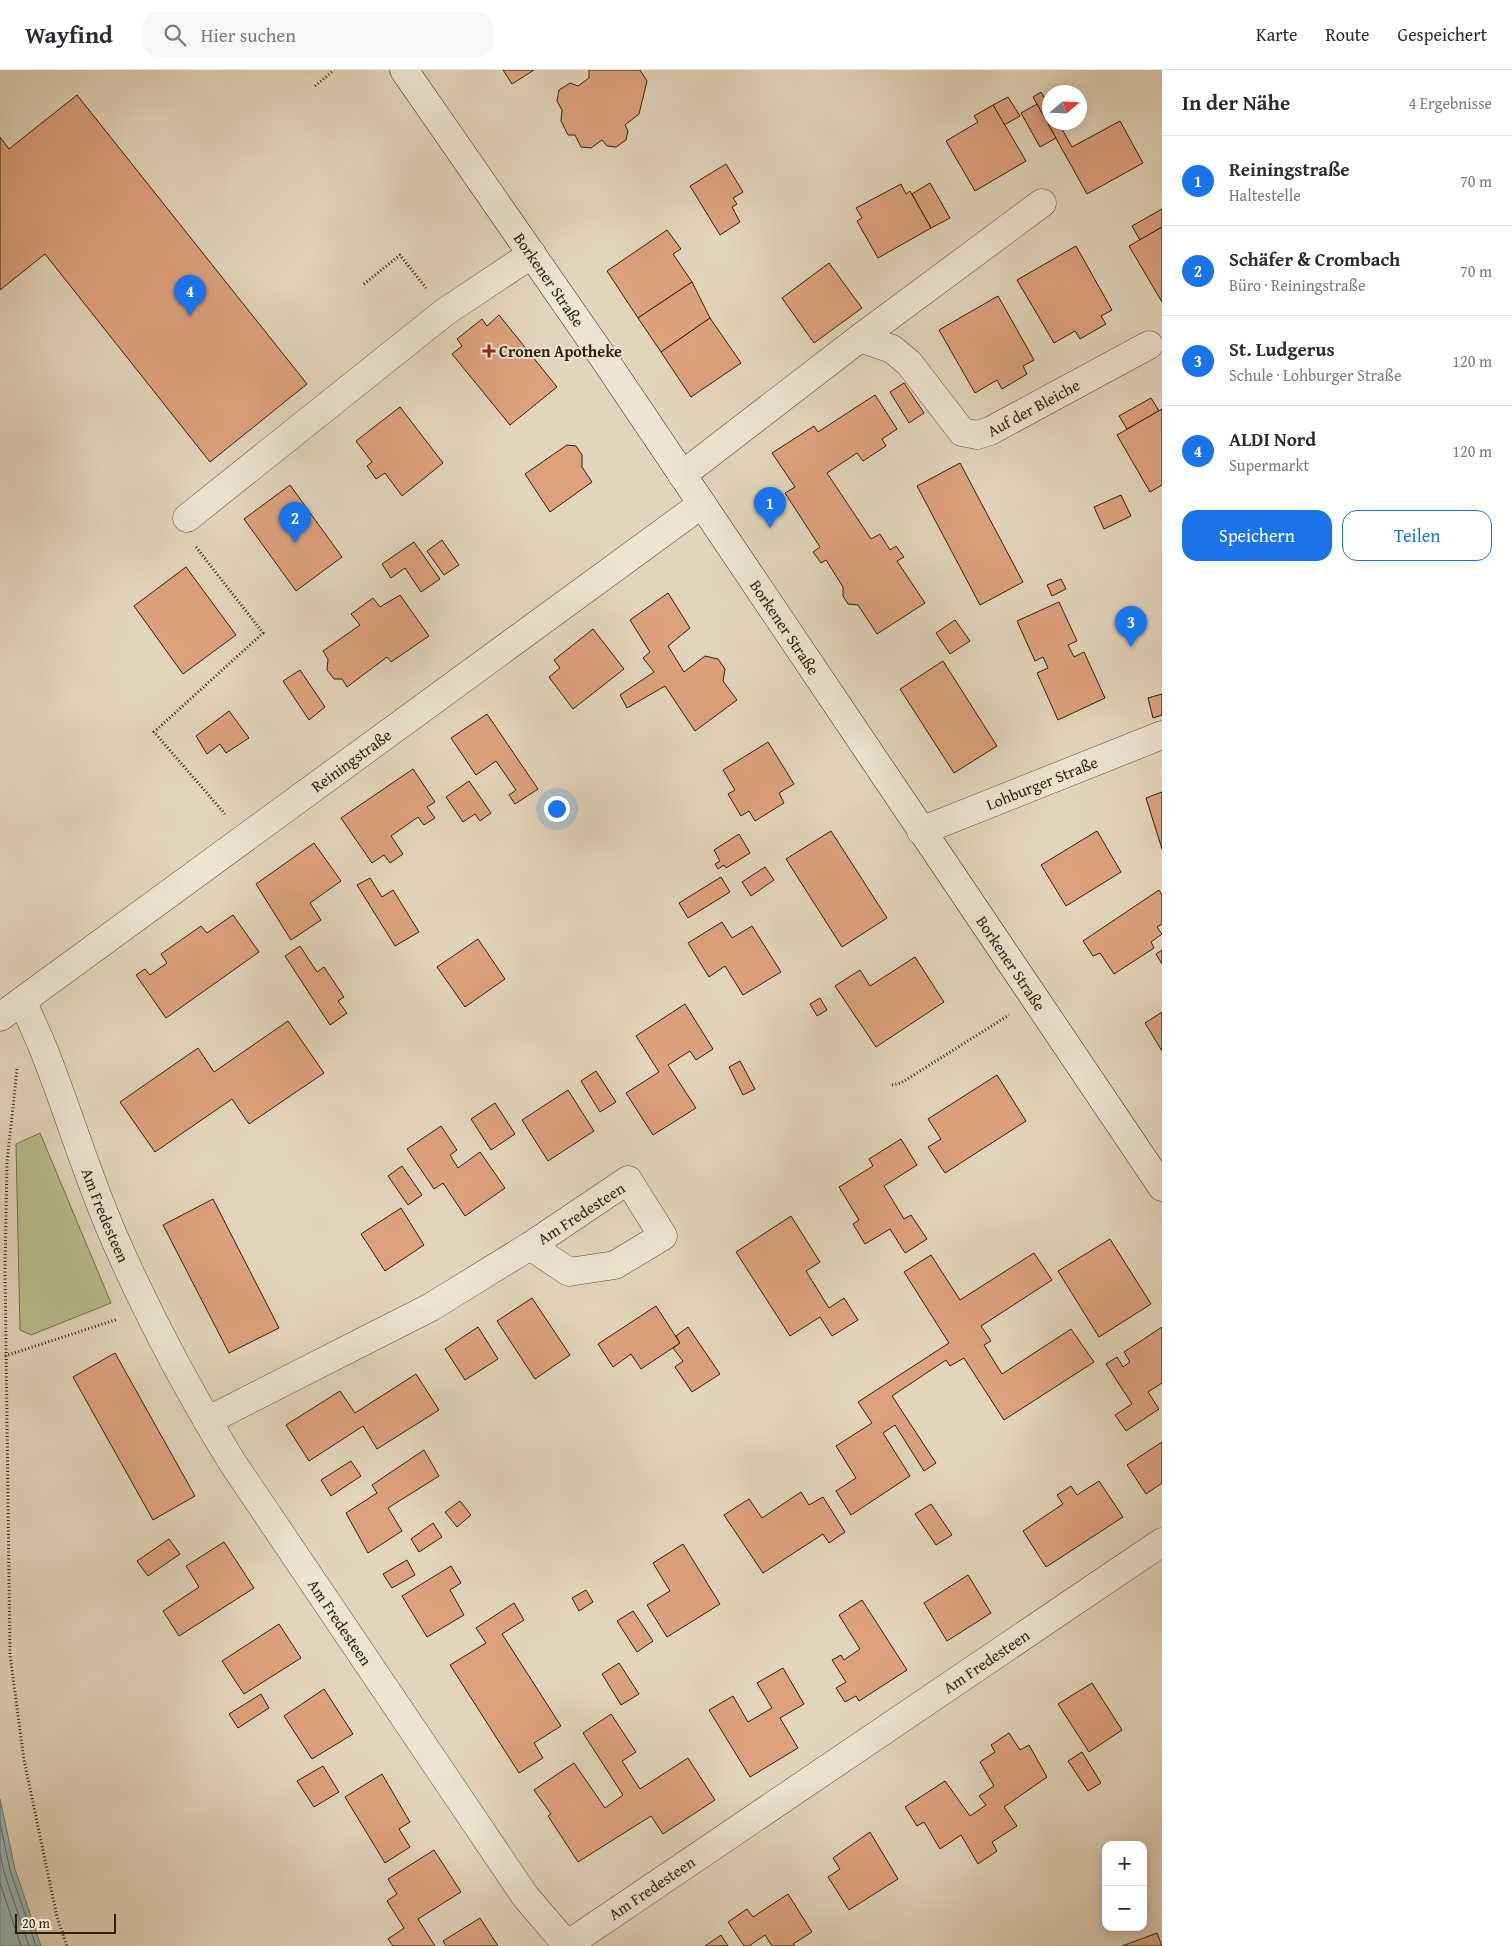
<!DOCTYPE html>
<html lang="de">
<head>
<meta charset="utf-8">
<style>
  :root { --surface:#fff; --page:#f7f7f7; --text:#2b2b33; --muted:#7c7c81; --line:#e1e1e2; --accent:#1a73e8 }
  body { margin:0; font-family:"Gentium Book Plus",serif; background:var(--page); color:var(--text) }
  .controls { position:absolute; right:15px; bottom:15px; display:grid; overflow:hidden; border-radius:10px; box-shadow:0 2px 12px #0003 }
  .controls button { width:45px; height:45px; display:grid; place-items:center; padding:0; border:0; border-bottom:1px solid var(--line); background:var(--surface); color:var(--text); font:25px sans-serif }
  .compass { position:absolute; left:1042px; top:15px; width:45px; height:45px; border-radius:50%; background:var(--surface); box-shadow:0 2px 12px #0003; rotate:71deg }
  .scale { position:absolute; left:15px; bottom:12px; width:101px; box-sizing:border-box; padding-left:5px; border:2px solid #321f02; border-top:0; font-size:14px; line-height:18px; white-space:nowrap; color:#321f02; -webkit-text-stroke:4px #ede4d3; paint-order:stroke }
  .you { position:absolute; left:556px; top:738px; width:18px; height:18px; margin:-12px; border:4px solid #fff; border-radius:50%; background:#1a73e8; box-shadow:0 0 0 8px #1a73e833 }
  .badge { display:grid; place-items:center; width:32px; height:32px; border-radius:50%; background:var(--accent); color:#fff; font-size:16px; font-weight:700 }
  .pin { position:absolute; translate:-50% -41px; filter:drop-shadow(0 1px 2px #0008) }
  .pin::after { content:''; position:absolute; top:26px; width:18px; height:15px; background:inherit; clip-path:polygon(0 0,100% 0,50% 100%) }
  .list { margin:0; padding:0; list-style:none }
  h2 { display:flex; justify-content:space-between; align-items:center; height:65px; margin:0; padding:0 20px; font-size:21px }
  h2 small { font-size:16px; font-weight:400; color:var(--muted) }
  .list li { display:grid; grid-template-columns:32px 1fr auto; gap:15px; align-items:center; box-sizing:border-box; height:90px; padding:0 20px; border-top:1px solid var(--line) }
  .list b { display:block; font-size:19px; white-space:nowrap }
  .list p { margin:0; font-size:16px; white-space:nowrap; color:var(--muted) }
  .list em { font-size:16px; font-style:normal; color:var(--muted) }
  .actions { display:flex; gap:10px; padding:15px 20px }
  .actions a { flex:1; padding:11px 0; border:1px solid var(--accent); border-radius:15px; text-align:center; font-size:18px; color:var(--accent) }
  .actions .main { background:var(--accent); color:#fff }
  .icon { flex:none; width:28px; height:28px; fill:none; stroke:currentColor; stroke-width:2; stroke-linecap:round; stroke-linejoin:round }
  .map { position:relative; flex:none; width:1162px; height:1876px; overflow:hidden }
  header { display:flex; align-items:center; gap:30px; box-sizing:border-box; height:70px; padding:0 25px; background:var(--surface); border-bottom:1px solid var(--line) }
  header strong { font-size:24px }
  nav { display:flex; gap:28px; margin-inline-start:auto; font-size:18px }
  .search { width:350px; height:45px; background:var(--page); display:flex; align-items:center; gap:12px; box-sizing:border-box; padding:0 18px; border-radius:15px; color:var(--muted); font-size:19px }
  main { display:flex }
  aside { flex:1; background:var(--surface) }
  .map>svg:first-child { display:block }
  .green { fill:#b8bc8d; stroke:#756e48 }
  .water { fill:#97b7b9; stroke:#6f7a70 }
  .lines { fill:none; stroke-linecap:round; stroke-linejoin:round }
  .shore { stroke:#646b5e; stroke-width:1 }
  .building { fill:#dca27f; stroke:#321f02 }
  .street-casing { stroke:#5e4c30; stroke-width:29 }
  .secondary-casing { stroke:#321f02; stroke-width:29 }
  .path { stroke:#321f02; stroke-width:3; stroke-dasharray:1 2.5; stroke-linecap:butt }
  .street { stroke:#ede4d3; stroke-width:28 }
  .secondary { stroke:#ede4d3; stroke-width:28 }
  .poi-dot { fill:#8f2418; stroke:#ede4d3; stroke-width:2 }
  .labels { text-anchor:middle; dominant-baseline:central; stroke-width:4; stroke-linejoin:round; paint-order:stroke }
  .street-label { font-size:16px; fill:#321f02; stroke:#ede4d3 }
  .poi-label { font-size:16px; font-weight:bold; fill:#321f02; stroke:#ede4d3; text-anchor:start }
</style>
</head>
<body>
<header>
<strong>Wayfind</strong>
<div class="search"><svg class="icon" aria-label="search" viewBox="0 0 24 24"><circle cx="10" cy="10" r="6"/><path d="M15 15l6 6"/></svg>Hier suchen</div>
<nav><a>Karte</a><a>Route</a><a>Gespeichert</a></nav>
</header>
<main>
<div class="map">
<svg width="1162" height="1876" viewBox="0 0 1162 1876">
  <rect width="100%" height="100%" fill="#e3d5bc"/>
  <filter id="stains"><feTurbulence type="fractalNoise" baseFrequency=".004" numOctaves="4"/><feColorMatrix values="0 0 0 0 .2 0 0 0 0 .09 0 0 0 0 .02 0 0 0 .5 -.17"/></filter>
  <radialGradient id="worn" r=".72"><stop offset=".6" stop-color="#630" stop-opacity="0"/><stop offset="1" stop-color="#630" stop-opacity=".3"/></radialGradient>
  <path class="green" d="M40 1063 111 1233 31 1265 20 1260 16 1074Z"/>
  <path class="water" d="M0 1729 15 1799 41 1876H0Z"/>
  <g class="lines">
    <g class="shore">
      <path d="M0 1753 10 1800 36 1876"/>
      <path d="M0 1783 4 1802 29 1876"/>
      <path d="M0 1813 21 1876"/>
    </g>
  </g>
  <g class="building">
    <path d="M503 0H534L512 14Z"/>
    <path d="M589 0H640L647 11 639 44 625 55 628 61 626 70 616 77 607 76 602 70 591 78 581 77 575 65H568L561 51 562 40 557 31 559 20 570 13 578 16 589 8Z"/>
    <path d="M1041 22 1050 37V52H1058L1072 77 1120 51 1143 93 1087 124 1033 27Z"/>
    <path d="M77 25 307 314 210 392 45 184 0 220V67L9 79Z"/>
    <path d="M1008 27 1020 46 1004 55 993 35Z"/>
    <path d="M1037 34 1056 68 1040 77 1021 43Z"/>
    <path d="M993 35 1026 91 975 121 946 71 978 52 974 46Z"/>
    <path d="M726 94 743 122 733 128 737 134 732 137 740 152 720 165 690 116Z"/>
    <path d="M930 113 950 148 931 158 912 124Z"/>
    <path d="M901 114 906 124 910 121 931 158 878 188 857 151 862 148 856 138Z"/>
    <path d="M1162 139V157L1140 170 1132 156Z"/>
    <path d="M1162 157V232L1129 176Z"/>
    <path d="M667 160 681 179 673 184 692 212 638 248 607 201Z"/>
    <path d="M1076 176 1112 240 1101 246 1106 254 1080 269 1075 261 1054 273 1017 210Z"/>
    <path d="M829 193 862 238 814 273 782 228Z"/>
    <path d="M692 212 710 248 661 282 638 248Z"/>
    <path d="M998 226 1034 290 1023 296 1027 304 1002 319 997 310 975 323 939 260Z"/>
    <path d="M499 245 557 317 510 355 452 284 462 276 457 269 482 249 487 256Z"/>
    <path d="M710 248 741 293 691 327 661 282Z"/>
    <path d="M904 313 924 343 909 353 890 322Z"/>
    <path d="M875 325 897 359 882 369 886 376 863 391 857 383 827 403 871 469 880 464 890 480 896 476 904 487 897 491 925 533 877 564 858 535 848 534 843 526V517L826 490 821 493 813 482 820 477 785 423 795 417 772 383 814 356 818 362Z"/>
    <path d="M1151 328 1159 341 1127 359 1119 346Z"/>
    <path d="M400 337 443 393 402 426 385 403 376 409 367 396 372 392 356 371Z"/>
    <path d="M1162 339V415L1150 422 1117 365Z"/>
    <path d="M567 375 576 376 582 385V397L592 412 550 442 525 404Z"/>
    <path d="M960 393 1023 512 980 535 917 416Z"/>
    <path d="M290 415 342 487 296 521 244 449Z"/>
    <path d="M1121 425 1131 446 1104 459 1094 437Z"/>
    <path d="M442 470 459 495 444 505 427 481Z"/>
    <path d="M414 472 440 509 421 522 405 498 391 508 382 494Z"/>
    <path d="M186 497 236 565 183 604 134 536Z"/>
    <path d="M1061 509 1066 519 1052 526 1047 515Z"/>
    <path d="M668 523 690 558 668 576 684 602 705 586 718 589 725 599 723 611 737 630 695 661 665 616 627 638 620 625 654 602 643 588 650 582 630 550Z"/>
    <path d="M400 525 429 566 391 592 387 587 347 617 342 609H334L327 600 328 589 323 581 360 555 351 544 373 528 380 537Z"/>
    <path d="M1059 532 1077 571 1068 575 1074 587 1084 582 1105 628 1058 650 1037 603 1048 598 1043 587 1035 591 1017 551Z"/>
    <path d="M955 550 970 571 950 584 936 563Z"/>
    <path d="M593 559 624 599 573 639 549 607 560 598 554 590Z"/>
    <path d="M943 591 997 676 954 703 900 619Z"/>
    <path d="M300 600 325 637 309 650 283 611Z"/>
    <path d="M1162 624V645L1153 648 1148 628Z"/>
    <path d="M229 641 249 668 226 683 220 674 207 684 196 666Z"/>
    <path d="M487 644 538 719 515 734 509 725 516 720 496 691 476 705 451 668Z"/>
    <path d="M768 672 794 714 779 723 784 733 755 751 749 741 741 746 728 724 735 720 723 700Z"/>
    <path d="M413 699 435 732 427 737 435 748 424 755 418 747 391 766 403 784 390 793 384 785 372 793 341 748Z"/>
    <path d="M469 711 491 743 480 751 475 744 463 752 446 727Z"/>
    <path d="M1162 722V779L1146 728Z"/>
    <path d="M831 761 887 848 842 877 786 789Z"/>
    <path d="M1097 761 1121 802 1066 836 1041 795Z"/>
    <path d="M739 764 750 783 726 798 724 795 718 799 715 794 720 791 714 780Z"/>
    <path d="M314 773 341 811 310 833 321 850 291 870 256 814Z"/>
    <path d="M765 797 774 810 751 826 742 812Z"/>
    <path d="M721 807 730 822 688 848 679 833Z"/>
    <path d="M370 808 382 827 393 820 419 862 395 876 357 815Z"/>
    <path d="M1159 820 1162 825V854L1157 857 1162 864 1151 872 1154 878 1114 904 1100 883 1093 886 1083 871Z"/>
    <path d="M233 845 259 882 166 948 136 905 145 899 150 905 167 893 161 884 201 856 207 863Z"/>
    <path d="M722 852 732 868 752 856 781 902 743 925 725 896 709 907 688 873Z"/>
    <path d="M478 869 505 909 465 937 437 897Z"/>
    <path d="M300 876 317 902 324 897 344 927 338 931 347 943 330 955 285 886Z"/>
    <path d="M1162 880V894L1156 884Z"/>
    <path d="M915 887 944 932 876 977 835 916 860 900 870 916Z"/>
    <path d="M820 928 827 940 817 946 810 934Z"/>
    <path d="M685 934 713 979 696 990 690 981 668 995 696 1038 653 1065 626 1023 659 1002 636 966Z"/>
    <path d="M1162 942V981L1145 953Z"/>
    <path d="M288 951 324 1003 249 1054 232 1029 155 1082 120 1032 198 978 214 1002Z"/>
    <path d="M740 991 755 1019 743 1025 729 997Z"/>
    <path d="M596 1001 616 1032 600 1042 581 1011Z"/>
    <path d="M997 1005 1026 1051 945 1103 928 1077 941 1069 928 1049Z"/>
    <path d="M568 1020 594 1061 548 1091 522 1050Z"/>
    <path d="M495 1033 515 1064 491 1080 471 1049Z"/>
    <path d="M441 1056 457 1080 450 1085 458 1098 480 1082 505 1118 465 1146 443 1113 434 1119 407 1079Z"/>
    <path d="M901 1069 917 1095 884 1116 904 1149 911 1145 927 1169 905 1183 890 1159 865 1174 853 1154 859 1150 839 1117 873 1096 869 1089Z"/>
    <path d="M402 1096 422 1125 408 1135 388 1106Z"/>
    <path d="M213 1129 279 1258 229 1283 163 1155Z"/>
    <path d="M401 1138 424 1175 385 1201 361 1164Z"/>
    <path d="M791 1146 820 1192 806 1201 829 1238 844 1228 858 1250 832 1266 820 1247 790 1266 736 1182Z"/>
    <path d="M1110 1169 1151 1234 1099 1267 1058 1201Z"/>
    <path d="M1034 1183 1052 1210 981 1256 991 1271 984 1275 1002 1304 1071 1259 1094 1292 1004 1350 964 1288 950 1296 946 1290 892 1326 936 1393 924 1401 895 1355 883 1363 910 1406 851 1445 836 1421 856 1408 836 1376 872 1353 858 1332 949 1273 904 1202 931 1185 960 1230Z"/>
    <path d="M532 1228 570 1285 535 1309 497 1251Z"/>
    <path d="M656 1236 680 1273 641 1299 631 1284 613 1297 598 1274Z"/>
    <path d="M478 1257 498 1289 465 1310 445 1279Z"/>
    <path d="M688 1257 720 1304 692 1322 675 1297 683 1291 673 1278 680 1273 676 1266Z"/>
    <path d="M1162 1257V1313L1148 1322 1159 1339 1126 1361 1115 1345 1132 1334 1106 1294 1117 1287 1123 1297 1130 1292 1124 1282Z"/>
    <path d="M115 1283 195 1426 153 1450 73 1307Z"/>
    <path d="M416 1304 439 1340 377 1379 363 1356 309 1391 286 1355 340 1321 355 1343Z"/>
    <path d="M1162 1372V1413L1146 1424 1127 1395Z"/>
    <path d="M424 1380 439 1406 388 1438 402 1461 368 1483 346 1443 377 1423 372 1415Z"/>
    <path d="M351 1391 361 1406 331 1426 321 1410Z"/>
    <path d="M1099 1411 1123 1447 1046 1497 1023 1461 1063 1434 1057 1425 1071 1416 1077 1425Z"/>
    <path d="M801 1422 809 1435 823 1427 845 1462 829 1473 823 1464 763 1503 724 1445 749 1429 762 1448Z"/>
    <path d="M460 1431 471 1445 457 1457 445 1442Z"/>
    <path d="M931 1434 952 1465 936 1475 915 1444Z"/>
    <path d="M433 1453 442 1467 419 1482 411 1469Z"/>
    <path d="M169 1469 180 1484 148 1506 137 1491Z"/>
    <path d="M224 1472 254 1518 179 1566 163 1541 199 1517 186 1496Z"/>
    <path d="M683 1474 720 1534 667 1567 647 1535 670 1521 653 1493Z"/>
    <path d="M407 1490 415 1505 392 1518 383 1504Z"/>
    <path d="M451 1496 461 1513 450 1520 464 1545 427 1567 402 1526Z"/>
    <path d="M968 1505 991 1543 947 1571 924 1533Z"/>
    <path d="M586 1520 593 1532 579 1541 572 1528Z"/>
    <path d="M862 1530 907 1600 859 1631 856 1626 845 1632 836 1618 846 1612 832 1590 841 1585 844 1590 860 1579 839 1545Z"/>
    <path d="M514 1533 524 1550 502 1564 561 1656 534 1673 543 1688 519 1703 450 1595 486 1573 476 1558Z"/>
    <path d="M633 1541 653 1571 637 1582 617 1551Z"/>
    <path d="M279 1554 301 1588 244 1624 222 1591Z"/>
    <path d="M619 1593 639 1624 621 1635 602 1604Z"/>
    <path d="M783 1598 804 1634 780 1648 798 1678 750 1707 709 1640 733 1626 748 1652 772 1638 757 1613Z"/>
    <path d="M1092 1613 1122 1660 1089 1682 1058 1634Z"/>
    <path d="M324 1619 353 1664 312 1689 284 1646Z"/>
    <path d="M261 1624 269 1638 238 1658 229 1644Z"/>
    <path d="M611 1644 636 1682 622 1691 640 1719 688 1688 715 1730 663 1764 651 1746 578 1792 548 1746 551 1744 534 1720 574 1693 605 1738 623 1725 583 1663Z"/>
    <path d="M1009 1663 1020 1680 1029 1675 1047 1707 1004 1737 1017 1756 992 1772 997 1781 978 1794 961 1765 940 1779 924 1752 917 1756 905 1737 945 1711 970 1746 986 1735 979 1726 994 1716 980 1692 995 1682 991 1675Z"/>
    <path d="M1082 1682 1101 1713 1088 1721 1068 1691Z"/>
    <path d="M323 1696 339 1722 314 1737 297 1711Z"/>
    <path d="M382 1704 410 1752 399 1759 410 1777 385 1793 345 1727Z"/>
    <path d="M870 1762 898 1809 849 1840 828 1807 840 1799 833 1788Z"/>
    <path d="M434 1780 461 1822 418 1849 435 1876H393L388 1869 404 1858 387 1831 397 1824 388 1809Z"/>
    <path d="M788 1824 812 1862 793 1874 795 1876H772L765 1865 749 1876H744L728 1852 747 1839 753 1847Z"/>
    <path d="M480 1848 498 1876H446L443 1871Z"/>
    <path d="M1157 1863 1162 1876H1122Z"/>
    <path d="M721 1865 728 1876H705Z"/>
  </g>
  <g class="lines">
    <g class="street-casing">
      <g id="street">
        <path id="s1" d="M860 268 892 279 909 293 962 362 977 365 990 361 1149 275"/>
        <path d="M682 405 860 268 1042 133"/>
        <path d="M187 448 445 242 532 184"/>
        <path id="s2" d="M921 761 1162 665"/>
        <path id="s3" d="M22 931C30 948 38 965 45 983 70 1046 89 1112 117 1174 150 1249 189 1322 232 1392L525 1826 567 1875 1162 1472"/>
        <path id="s4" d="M0 947 702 434"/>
        <path d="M207 1351 431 1237 530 1176 569 1202 615 1195 663 1166 628 1110 530 1176"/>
      </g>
    </g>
    <g class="secondary-casing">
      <g id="secondary">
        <path id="s5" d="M404 0 605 290 1162 1117"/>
      </g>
    </g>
    <g class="path">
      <path d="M315 16 334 0"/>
      <path d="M364 214 400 185 426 218"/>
      <path d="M196 477 263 563 154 662 225 744"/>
      <path d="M17 999 7 1093 5 1197 10 1585 24 1690 57 1847 67 1876"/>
      <path d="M892 1015 901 1013 1009 945"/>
      <path d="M5 1286 118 1249"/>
    </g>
    <use href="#street" class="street"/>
    <use href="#secondary" class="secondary"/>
  </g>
  <path class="poi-dot" d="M486.5 273.5h5v5h5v5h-5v5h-5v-5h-5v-5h5z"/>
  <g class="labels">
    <g class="street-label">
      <text stroke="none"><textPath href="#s5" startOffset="255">Borkener Straße</textPath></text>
      <text stroke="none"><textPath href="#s1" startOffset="221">Auf der Bleiche</textPath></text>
      <text stroke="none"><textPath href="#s5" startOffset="675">Borkener Straße</textPath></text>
      <text stroke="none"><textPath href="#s4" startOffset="435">Reiningstraße</textPath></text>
      <text stroke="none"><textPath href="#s2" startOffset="130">Lohburger Straße</textPath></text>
      <text stroke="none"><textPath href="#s5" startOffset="1080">Borkener Straße</textPath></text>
      <text transform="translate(581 1143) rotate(-33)">Am Fredesteen</text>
      <text stroke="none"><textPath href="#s3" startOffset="230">Am Fredesteen</textPath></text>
      <text stroke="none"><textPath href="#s3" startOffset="701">Am Fredesteen</textPath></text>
      <text stroke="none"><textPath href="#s3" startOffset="1602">Am Fredesteen</textPath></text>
      <text stroke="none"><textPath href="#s3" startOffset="1198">Am Fredesteen</textPath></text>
    </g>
    <g class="poi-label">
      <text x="499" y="281">Cronen Apotheke</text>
    </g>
  </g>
  <rect width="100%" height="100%" filter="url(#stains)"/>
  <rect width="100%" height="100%" fill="url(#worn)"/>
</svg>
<div class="controls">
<button>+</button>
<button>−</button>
</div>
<svg class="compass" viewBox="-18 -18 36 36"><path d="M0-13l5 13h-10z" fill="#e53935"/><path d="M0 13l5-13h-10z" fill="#7c7c81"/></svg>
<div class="scale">20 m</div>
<div class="you"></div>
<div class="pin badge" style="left:770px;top:458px">1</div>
<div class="pin badge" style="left:295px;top:473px">2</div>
<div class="pin badge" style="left:1131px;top:577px">3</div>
<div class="pin badge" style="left:190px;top:246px">4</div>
</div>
<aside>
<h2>In der Nähe<small>4 Ergebnisse</small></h2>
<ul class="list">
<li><span class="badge">1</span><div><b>Reiningstraße</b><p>Haltestelle</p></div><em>70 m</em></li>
<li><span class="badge">2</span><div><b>Schäfer &amp; Crombach</b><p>Büro · Reiningstraße</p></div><em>70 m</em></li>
<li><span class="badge">3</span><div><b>St. Ludgerus</b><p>Schule · Lohburger Straße</p></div><em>120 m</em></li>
<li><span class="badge">4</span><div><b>ALDI Nord</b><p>Supermarkt</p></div><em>120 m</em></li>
</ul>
<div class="actions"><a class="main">Speichern</a><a>Teilen</a></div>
</aside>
</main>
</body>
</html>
